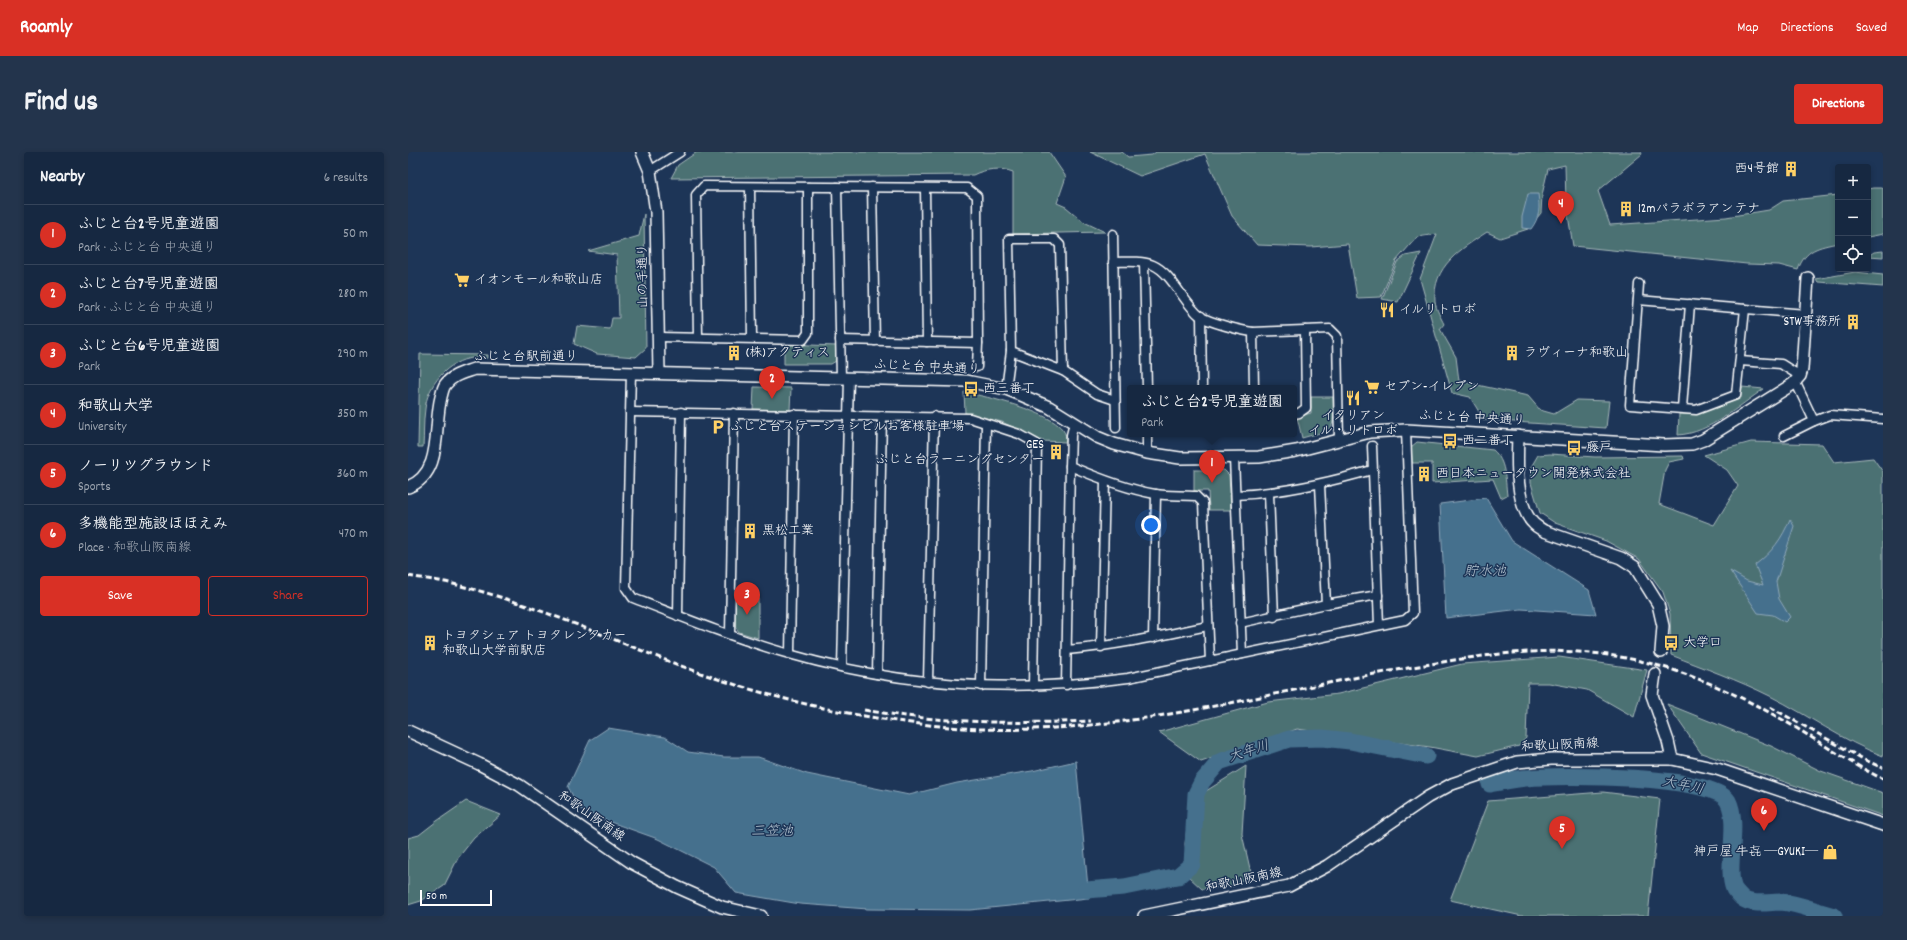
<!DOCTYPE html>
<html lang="en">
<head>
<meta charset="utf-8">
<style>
  :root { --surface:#162841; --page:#23344c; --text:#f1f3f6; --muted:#9ea6b1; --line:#35445a; --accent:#d93025 }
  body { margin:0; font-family:Dekko,"Klee One",sans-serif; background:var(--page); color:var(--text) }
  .controls { position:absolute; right:12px; top:12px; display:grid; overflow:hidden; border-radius:4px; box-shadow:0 2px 6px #0003 }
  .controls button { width:36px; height:36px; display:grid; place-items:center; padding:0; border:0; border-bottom:1px solid var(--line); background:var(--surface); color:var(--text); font:20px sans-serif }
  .scale { position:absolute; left:12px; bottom:10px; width:72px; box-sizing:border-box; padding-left:4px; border:2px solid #fff; border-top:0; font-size:11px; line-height:14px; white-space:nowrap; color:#fff; -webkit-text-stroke:3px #1d3557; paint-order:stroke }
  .you { position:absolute; left:743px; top:373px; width:14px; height:14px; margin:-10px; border:3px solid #fff; border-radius:50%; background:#1a73e8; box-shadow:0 0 0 6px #1a73e833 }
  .badge { display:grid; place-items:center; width:26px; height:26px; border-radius:50%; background:var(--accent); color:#fff; font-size:13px; font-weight:700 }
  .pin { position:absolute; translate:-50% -33px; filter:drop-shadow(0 1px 2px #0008) }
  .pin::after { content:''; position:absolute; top:21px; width:14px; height:12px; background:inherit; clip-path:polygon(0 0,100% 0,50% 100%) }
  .popup { position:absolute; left:719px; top:233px; width:170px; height:52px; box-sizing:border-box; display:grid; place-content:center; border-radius:4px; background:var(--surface); filter:drop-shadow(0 1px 3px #0005); font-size:13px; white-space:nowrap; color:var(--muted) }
  .popup b { font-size:15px; color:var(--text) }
  .popup::after { content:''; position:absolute; left:50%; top:100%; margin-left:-8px; border:8px solid transparent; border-top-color:var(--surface) }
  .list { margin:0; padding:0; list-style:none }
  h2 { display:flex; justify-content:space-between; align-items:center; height:52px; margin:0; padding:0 16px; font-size:17px }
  h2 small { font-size:13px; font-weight:400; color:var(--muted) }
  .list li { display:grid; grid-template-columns:26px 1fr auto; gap:12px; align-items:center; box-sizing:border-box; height:60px; padding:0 16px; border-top:1px solid var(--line) }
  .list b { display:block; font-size:15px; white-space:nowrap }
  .list p { margin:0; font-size:13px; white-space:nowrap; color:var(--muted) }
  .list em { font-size:13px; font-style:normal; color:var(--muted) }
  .actions { display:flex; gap:8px; padding:12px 16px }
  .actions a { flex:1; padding:9px 0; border:1px solid var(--accent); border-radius:4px; text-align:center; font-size:14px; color:var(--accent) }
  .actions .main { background:var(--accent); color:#fff }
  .icon { flex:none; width:22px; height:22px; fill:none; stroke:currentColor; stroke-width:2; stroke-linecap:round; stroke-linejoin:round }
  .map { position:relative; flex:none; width:1475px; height:764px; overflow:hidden; border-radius:4px }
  header { display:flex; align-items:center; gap:24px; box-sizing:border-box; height:56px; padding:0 20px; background:var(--accent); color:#fff }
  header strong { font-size:19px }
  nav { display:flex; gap:22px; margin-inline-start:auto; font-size:14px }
  .intro { display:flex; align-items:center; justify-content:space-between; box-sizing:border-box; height:96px; padding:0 24px }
  h1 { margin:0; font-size:28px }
  .button { padding:10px 18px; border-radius:4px; background:var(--accent); color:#fff; font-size:14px; font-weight:700 }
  main { display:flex; gap:24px; padding:0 24px }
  aside { flex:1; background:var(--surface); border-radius:4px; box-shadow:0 2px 6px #0003 }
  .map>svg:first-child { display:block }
  .green { fill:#4c7173; stroke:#a6b8b9 }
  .water { fill:#456f8d; stroke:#8fa9bb }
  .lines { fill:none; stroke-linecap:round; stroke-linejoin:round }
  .river { stroke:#456f8d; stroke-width:17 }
  .secondary-tunnel { stroke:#344968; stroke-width:11; stroke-dasharray:11 5.5; stroke-linecap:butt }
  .street-casing { stroke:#fff; stroke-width:11 }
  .secondary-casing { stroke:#fff; stroke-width:14 }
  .street { stroke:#1d3557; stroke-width:8 }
  .secondary { stroke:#1d3557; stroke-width:11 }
  .rail { stroke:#fff; stroke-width:3; stroke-dasharray:6 3; stroke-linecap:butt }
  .labels { text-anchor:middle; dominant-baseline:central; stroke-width:3; stroke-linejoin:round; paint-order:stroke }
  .poi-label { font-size:13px; fill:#fff; stroke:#1d3557; text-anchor:start }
  .street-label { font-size:13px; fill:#fff; stroke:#1d3557 }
  .water-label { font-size:14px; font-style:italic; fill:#b5c5d1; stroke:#1d3557 }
</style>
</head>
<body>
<header>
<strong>Roamly</strong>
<nav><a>Map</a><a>Directions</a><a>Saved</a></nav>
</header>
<div class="intro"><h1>Find us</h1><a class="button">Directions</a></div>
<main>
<aside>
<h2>Nearby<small>6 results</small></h2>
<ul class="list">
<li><span class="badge">1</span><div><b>ふじと台2号児童遊園</b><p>Park · ふじと台 中央通り</p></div><em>50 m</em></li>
<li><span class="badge">2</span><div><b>ふじと台7号児童遊園</b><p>Park · ふじと台 中央通り</p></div><em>280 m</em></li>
<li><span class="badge">3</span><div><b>ふじと台6号児童遊園</b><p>Park</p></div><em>290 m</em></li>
<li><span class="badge">4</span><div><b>和歌山大学</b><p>University</p></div><em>350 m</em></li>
<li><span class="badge">5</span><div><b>ノーリツグラウンド</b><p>Sports</p></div><em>360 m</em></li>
<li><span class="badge">6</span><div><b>多機能型施設ほほえみ</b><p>Place · 和歌山阪南線</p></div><em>470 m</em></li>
</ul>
<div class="actions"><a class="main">Save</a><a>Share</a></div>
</aside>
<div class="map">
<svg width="1475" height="764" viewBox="0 0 1475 764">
  <rect width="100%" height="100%" fill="#1d3557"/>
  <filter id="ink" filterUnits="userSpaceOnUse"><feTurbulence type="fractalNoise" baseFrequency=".025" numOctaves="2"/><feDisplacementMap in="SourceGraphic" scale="8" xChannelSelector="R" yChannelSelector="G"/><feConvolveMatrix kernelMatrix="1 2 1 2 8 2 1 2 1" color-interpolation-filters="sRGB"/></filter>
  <g filter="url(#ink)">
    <g class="green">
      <path d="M289 0H641L658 25 649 51 658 55 676 70 697 80 605 82V20C592 15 577 17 565 23L263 26 270 13Z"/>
      <path d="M682 0H714L720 5 744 3 748 0H1233L1234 2 1190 39 1202 73 1318 65 1361 58 1375 49 1430 43V91C1411 95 1397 97 1390 118L1371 113 1339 112 1165 94 1158 51 1157 13 1140 17 1134 43 1133 61 1120 77 1092 86 1079 80C1053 97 1024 114 1027 150 1028 157 1033 166 1036 172L1032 177 1048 205 1051 229 1120 244 1132 258 1146 262 1169 248 1201 249 1198 276 1076 268 1062 245 1044 241 1012 127 1029 82 1009 85 988 109 973 145 949 146 940 92 903 95 849 93 824 64 797 2 732 24Z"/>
      <path d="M1465 36H1475V82L1460 85V37Z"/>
      <path d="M236 62 238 196 228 205 189 202 166 192 169 174 202 177 204 166H211L209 103 180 99 231 84Z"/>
      <path d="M1475 99V105L1460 104 1466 100Z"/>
      <path d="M1013 101 990 150 974 147 989 110 997 104Z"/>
      <path d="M1447 120 1475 123V135L1410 130 1408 127Z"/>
      <path d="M376 192 428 194V209L423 212H376Z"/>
      <path d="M12 202 80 203V206C75 206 70 206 65 206 40 208 19 234 17 257 15 270 16 283 15 295H10Z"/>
      <path d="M346 235 383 236 382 258 345 257Z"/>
      <path d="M1334 235 1356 237C1330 254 1302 281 1270 283L1271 262H1287L1333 246Z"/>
      <path d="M556 240C580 245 641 259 655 278 658 282 658 285 658 290L634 289 594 270 557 261Z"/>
      <path d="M903 245H925C926 281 928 276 894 286L889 265 903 261Z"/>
      <path d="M1009 290 1085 298C1098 309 1097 327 1099 343L1093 346 1085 327 1024 331V311H1004L1003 295Z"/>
      <path d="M1343 290 1414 292 1426 310 1465 306 1475 320V604C1435 589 1400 563 1362 544 1330 528 1296 516 1263 503L1262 462 1255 440 1231 407 1198 389 1147 371 1132 361 1123 331V315L1130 303 1142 302 1187 305 1275 304 1276 307 1261 310 1257 318 1251 352 1306 373 1330 334 1319 318 1296 303Z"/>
      <path d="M786 318H816L821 323 823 358H801L800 339H786Z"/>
      <path d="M327 447H350V486L331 480 327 474Z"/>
      <path d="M1151 505 1239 518 1226 565 1179 538 1141 531H1120L1118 586 1111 594 1070 604 1022 595 889 577 793 610 751 580 860 550 930 542 1054 512Z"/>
      <path d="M1259 552 1363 594 1413 619 1475 641V664L1293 601Z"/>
      <path d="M838 614 834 682 843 721 826 734 794 737 781 725 777 692 782 649Z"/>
      <path d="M1195 640 1252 647 1240 764H1114L1042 748 1080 649Z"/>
      <path d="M58 649 93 663 66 686 50 706 36 734 13 749 0 753V686L11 683 29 669Z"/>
    </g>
    <g class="water">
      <path d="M1120 42H1130C1132 56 1132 65 1123 77L1114 76V65Z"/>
      <path d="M1078 346 1104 389 1181 438 1188 462 1113 457 1038 466 1032 352Z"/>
      <path d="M1382 367 1386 374 1368 430 1371 447 1382 465 1377 470 1365 463 1350 461 1322 419 1339 429 1355 433 1347 413C1364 400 1374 387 1382 367Z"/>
      <path d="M200 576 257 585 280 600 316 605H350L399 622 501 643 549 631 624 619 668 609 681 746 562 758 460 757 392 752 328 741 306 715 250 687 194 667 172 657 160 635 182 588Z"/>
    </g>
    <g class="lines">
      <g class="river">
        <path d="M1082 632C1094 630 1106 627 1118 626 1149 623 1305 622 1320 649 1332 672 1317 716 1326 737 1328 740 1332 744 1334 746 1343 754 1362 750 1373 750 1390 751 1409 760 1426 764"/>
        <path d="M678 738 716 735 770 724 784 712 788 642 794 630 811 610 881 587 914 586 942 589 1018 604"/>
      </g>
      <path class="secondary-tunnel" d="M1247 522 1253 500"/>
      <g class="street-casing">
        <g id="street">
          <path d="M242 19 272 0"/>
          <path d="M342 35 344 186"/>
          <path d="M429 35 433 226"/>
          <path d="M464 35 467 189"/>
          <path d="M517 36 519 190"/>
          <path d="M705 82 708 276"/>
          <path d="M705 110C717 110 733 108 745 113 764 121 776 152 792 164 800 170 834 179 845 180L922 177 929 184 931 288"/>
          <path d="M736 111 739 236"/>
          <path d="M1231 132 1222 253 1288 258 1328 243 1337 157"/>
          <path d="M1230 148 1398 162"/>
          <path d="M793 164 794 236"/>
          <path d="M845 180 846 236"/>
          <path d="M251 185 395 188 400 181V35"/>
          <path d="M290 185 288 43 296 34 559 36 569 44 570 191 432 188"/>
          <path d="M603 199 655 219 689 242 707 248"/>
          <path d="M1332 209 1373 212 1392 224"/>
          <path d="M569 215 570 191"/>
          <path d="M223 220 218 436 225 446C276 466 328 487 381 502 491 534 607 541 720 526L997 468 1005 461 998 278"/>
          <path d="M1387 229 1406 269"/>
          <path d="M598 237 603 199 601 87H646L652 93 655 219"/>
          <path d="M1274 256 1282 152"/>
          <path d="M222 260 562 266 611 282 629 292 625 534"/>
          <path d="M886 262 891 261 898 256 897 178"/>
          <path d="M1376 284 1406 269 1422 263 1475 267"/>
          <path d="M964 294 971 473"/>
          <path d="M739 301V282"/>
          <path d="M826 306 834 502"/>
          <path d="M662 314C690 326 718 337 747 342 760 344 774 343 788 344L795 351 802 509"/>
          <path d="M912 333 918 452"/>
          <path d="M861 342 866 465"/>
          <path d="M828 343C875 341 919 331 964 318"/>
          <path d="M270 464 273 260"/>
          <path d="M832 471 918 452 970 443"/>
          <path d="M322 482 326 261"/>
          <path d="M745 486 748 342"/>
          <path d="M693 495 697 329"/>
          <path d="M659 498C707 494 753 484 800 474"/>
          <path d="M382 502 386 262"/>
          <path d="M434 515 441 226"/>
          <path d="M469 522 474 264"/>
          <path d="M520 530 526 264"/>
          <path d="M658 533 662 314 663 283 666 271"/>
          <path d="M573 534 578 272"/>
        </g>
      </g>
      <g class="secondary-casing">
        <g id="secondary">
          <path d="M234 0 242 19 248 60 251 221"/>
          <path d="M1110 284C1109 309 1107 354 1126 372 1129 375 1133 377 1136 379L1213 406 1227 415 1250 452 1255 474 1253 500"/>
          <path d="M0 335C36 321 25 275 33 245 34 241 35 236 37 233 44 223 55 221 66 217L558 229 598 237 613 243 641 255 689 285 706 292 739 301 772 306 851 305 888 299 962 280 998 278 1256 293 1284 292 1295 288 1385 232 1392 224 1394 217 1400 126"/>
          <path d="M1247 522 1244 543 1260 589 1264 607"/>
          <path d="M0 579 71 612 111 633 224 711 269 735 314 755 353 764"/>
          <path d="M736 764 881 734 919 714 1020 645 1044 632 1109 610 1143 607H1264L1309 617 1475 673"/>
        </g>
      </g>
      <use href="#street" class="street"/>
      <use href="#secondary" class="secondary"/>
      <g class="rail">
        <path d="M0 424C18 427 36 429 53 434 141 456 221 497 307 526 387 553 470 570 555 576 703 586 845 543 989 518 1065 504 1142 491 1218 506 1275 517 1326 540 1375 568 1409 588 1440 610 1475 627"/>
        <path d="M1362 555 1457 608 1475 616"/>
        <path d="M456 558C532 571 607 572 683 569"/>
      </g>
    </g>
  </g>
  <defs>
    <g id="building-bare" transform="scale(1.2)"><path d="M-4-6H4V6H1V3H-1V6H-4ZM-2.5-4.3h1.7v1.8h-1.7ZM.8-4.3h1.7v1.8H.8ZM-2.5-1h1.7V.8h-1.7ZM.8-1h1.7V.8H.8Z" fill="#ffd166" stroke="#1d3557" stroke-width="2.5" paint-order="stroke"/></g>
    <g id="supermarket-bare" transform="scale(1.2)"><path d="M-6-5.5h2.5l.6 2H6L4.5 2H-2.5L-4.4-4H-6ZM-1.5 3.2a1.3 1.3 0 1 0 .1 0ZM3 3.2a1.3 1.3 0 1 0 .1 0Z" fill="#ffd166" stroke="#1d3557" stroke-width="2.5" paint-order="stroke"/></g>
    <g id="restaurant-bare" transform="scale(1.2)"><path d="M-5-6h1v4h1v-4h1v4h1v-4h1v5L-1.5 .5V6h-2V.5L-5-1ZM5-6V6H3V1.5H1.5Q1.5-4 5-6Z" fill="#ffd166" stroke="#1d3557" stroke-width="2.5" paint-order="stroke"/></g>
    <g id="bus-bare" transform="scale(1.2)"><path d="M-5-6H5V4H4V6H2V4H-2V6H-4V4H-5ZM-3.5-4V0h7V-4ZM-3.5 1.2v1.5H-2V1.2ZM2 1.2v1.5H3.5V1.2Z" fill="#ffd166" stroke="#1d3557" stroke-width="2.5" paint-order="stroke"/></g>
    <g id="parking-bare" transform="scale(1.2)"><path d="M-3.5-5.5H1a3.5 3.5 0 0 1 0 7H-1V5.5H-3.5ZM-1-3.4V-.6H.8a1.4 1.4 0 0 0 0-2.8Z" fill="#ffd166" stroke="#1d3557" stroke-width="2.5" paint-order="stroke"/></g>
    <g id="shop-bare" transform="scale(1.2)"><path d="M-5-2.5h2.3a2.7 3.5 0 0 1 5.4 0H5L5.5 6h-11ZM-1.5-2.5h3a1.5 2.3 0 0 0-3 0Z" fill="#ffd166" stroke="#1d3557" stroke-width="2.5" paint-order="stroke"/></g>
  </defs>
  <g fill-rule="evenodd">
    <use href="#building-bare" x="1383" y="17"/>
    <use href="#building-bare" x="1218" y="57"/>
    <use href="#supermarket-bare" x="54" y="128"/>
    <use href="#restaurant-bare" x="979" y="158"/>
    <use href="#building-bare" x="1445" y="170"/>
    <use href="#building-bare" x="326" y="201"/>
    <use href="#building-bare" x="1104" y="201"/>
    <use href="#supermarket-bare" x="964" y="235"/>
    <use href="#bus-bare" x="563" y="237"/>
    <use href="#restaurant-bare" x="945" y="246"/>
    <use href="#parking-bare" x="310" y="275"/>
    <use href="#bus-bare" x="1042" y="289"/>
    <use href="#bus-bare" x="1166" y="296"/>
    <use href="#building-bare" x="648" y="300"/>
    <use href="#building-bare" x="1016" y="322"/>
    <use href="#building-bare" x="342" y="379"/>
    <use href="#building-bare" x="22" y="491"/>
    <use href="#bus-bare" x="1263" y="491"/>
    <use href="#shop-bare" x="1422" y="700"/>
  </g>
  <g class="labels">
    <g class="poi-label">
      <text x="1371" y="17" text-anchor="end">西4号館</text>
      <text x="1230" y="57">12mパラボラアンテナ</text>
      <text x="66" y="128">イオンモール和歌山店</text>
      <text x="991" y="158">イルリトロボ</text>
      <text x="1433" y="170" text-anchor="end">STW事務所</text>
      <text x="338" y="201">(株)アクティス</text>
      <text x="1116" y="201">ラヴィーナ和歌山</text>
      <text x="976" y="235">セブン-イレブン</text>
      <text x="575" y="237">西三番丁</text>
      <text x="945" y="264" text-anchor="middle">イタリアン<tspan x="945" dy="15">イル・リトロボ</tspan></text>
      <text x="322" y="275">ふじと台ステーションビルお客様駐車場</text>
      <text x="1054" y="289">西二番丁</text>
      <text x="636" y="293" text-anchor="end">GES<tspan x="636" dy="15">ふじと台ラーニングセンター</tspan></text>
      <text x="1178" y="296">藤戸</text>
      <text x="1028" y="322">西日本ニュータウン開発株式会社</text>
      <text x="354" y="379">黒松工業</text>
      <text x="34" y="484">トヨタシェア トヨタレンタカー<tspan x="34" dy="15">和歌山大学前駅店</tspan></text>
      <text x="1275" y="491">大学口</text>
      <text x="1410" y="700" text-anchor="end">神戸屋 牛㐂 ―GYUKI―</text>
    </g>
    <g class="street-label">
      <text transform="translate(236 124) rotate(-91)">山の手通り</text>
      <text x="118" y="205">ふじと台駅前通り</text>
      <text transform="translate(519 216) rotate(3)">ふじと台 中央通り</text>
      <text transform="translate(1064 267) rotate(3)">ふじと台 中央通り</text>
      <text transform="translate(1152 594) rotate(-3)">和歌山阪南線</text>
      <text transform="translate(183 665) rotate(35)">和歌山阪南線</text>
      <text transform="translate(836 729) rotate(-12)">和歌山阪南線</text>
    </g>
    <g class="water-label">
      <text x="1077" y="420">貯水池</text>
      <text transform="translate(841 600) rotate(-18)">大年川</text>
      <text transform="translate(1275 634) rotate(12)">大年川</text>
      <text x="364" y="680">三笠池</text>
    </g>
  </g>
</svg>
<div class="controls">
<button>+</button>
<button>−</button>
<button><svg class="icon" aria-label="locate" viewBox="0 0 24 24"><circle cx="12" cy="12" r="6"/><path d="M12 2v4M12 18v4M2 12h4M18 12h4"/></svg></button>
</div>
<div class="scale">50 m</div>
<div class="you"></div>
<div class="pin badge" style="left:804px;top:331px">1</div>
<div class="popup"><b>ふじと台2号児童遊園</b>Park</div>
<div class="pin badge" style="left:364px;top:247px">2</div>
<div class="pin badge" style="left:339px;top:463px">3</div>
<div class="pin badge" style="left:1153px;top:72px">4</div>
<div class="pin badge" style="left:1154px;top:697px">5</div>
<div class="pin badge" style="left:1356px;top:679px">6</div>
</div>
</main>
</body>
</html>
